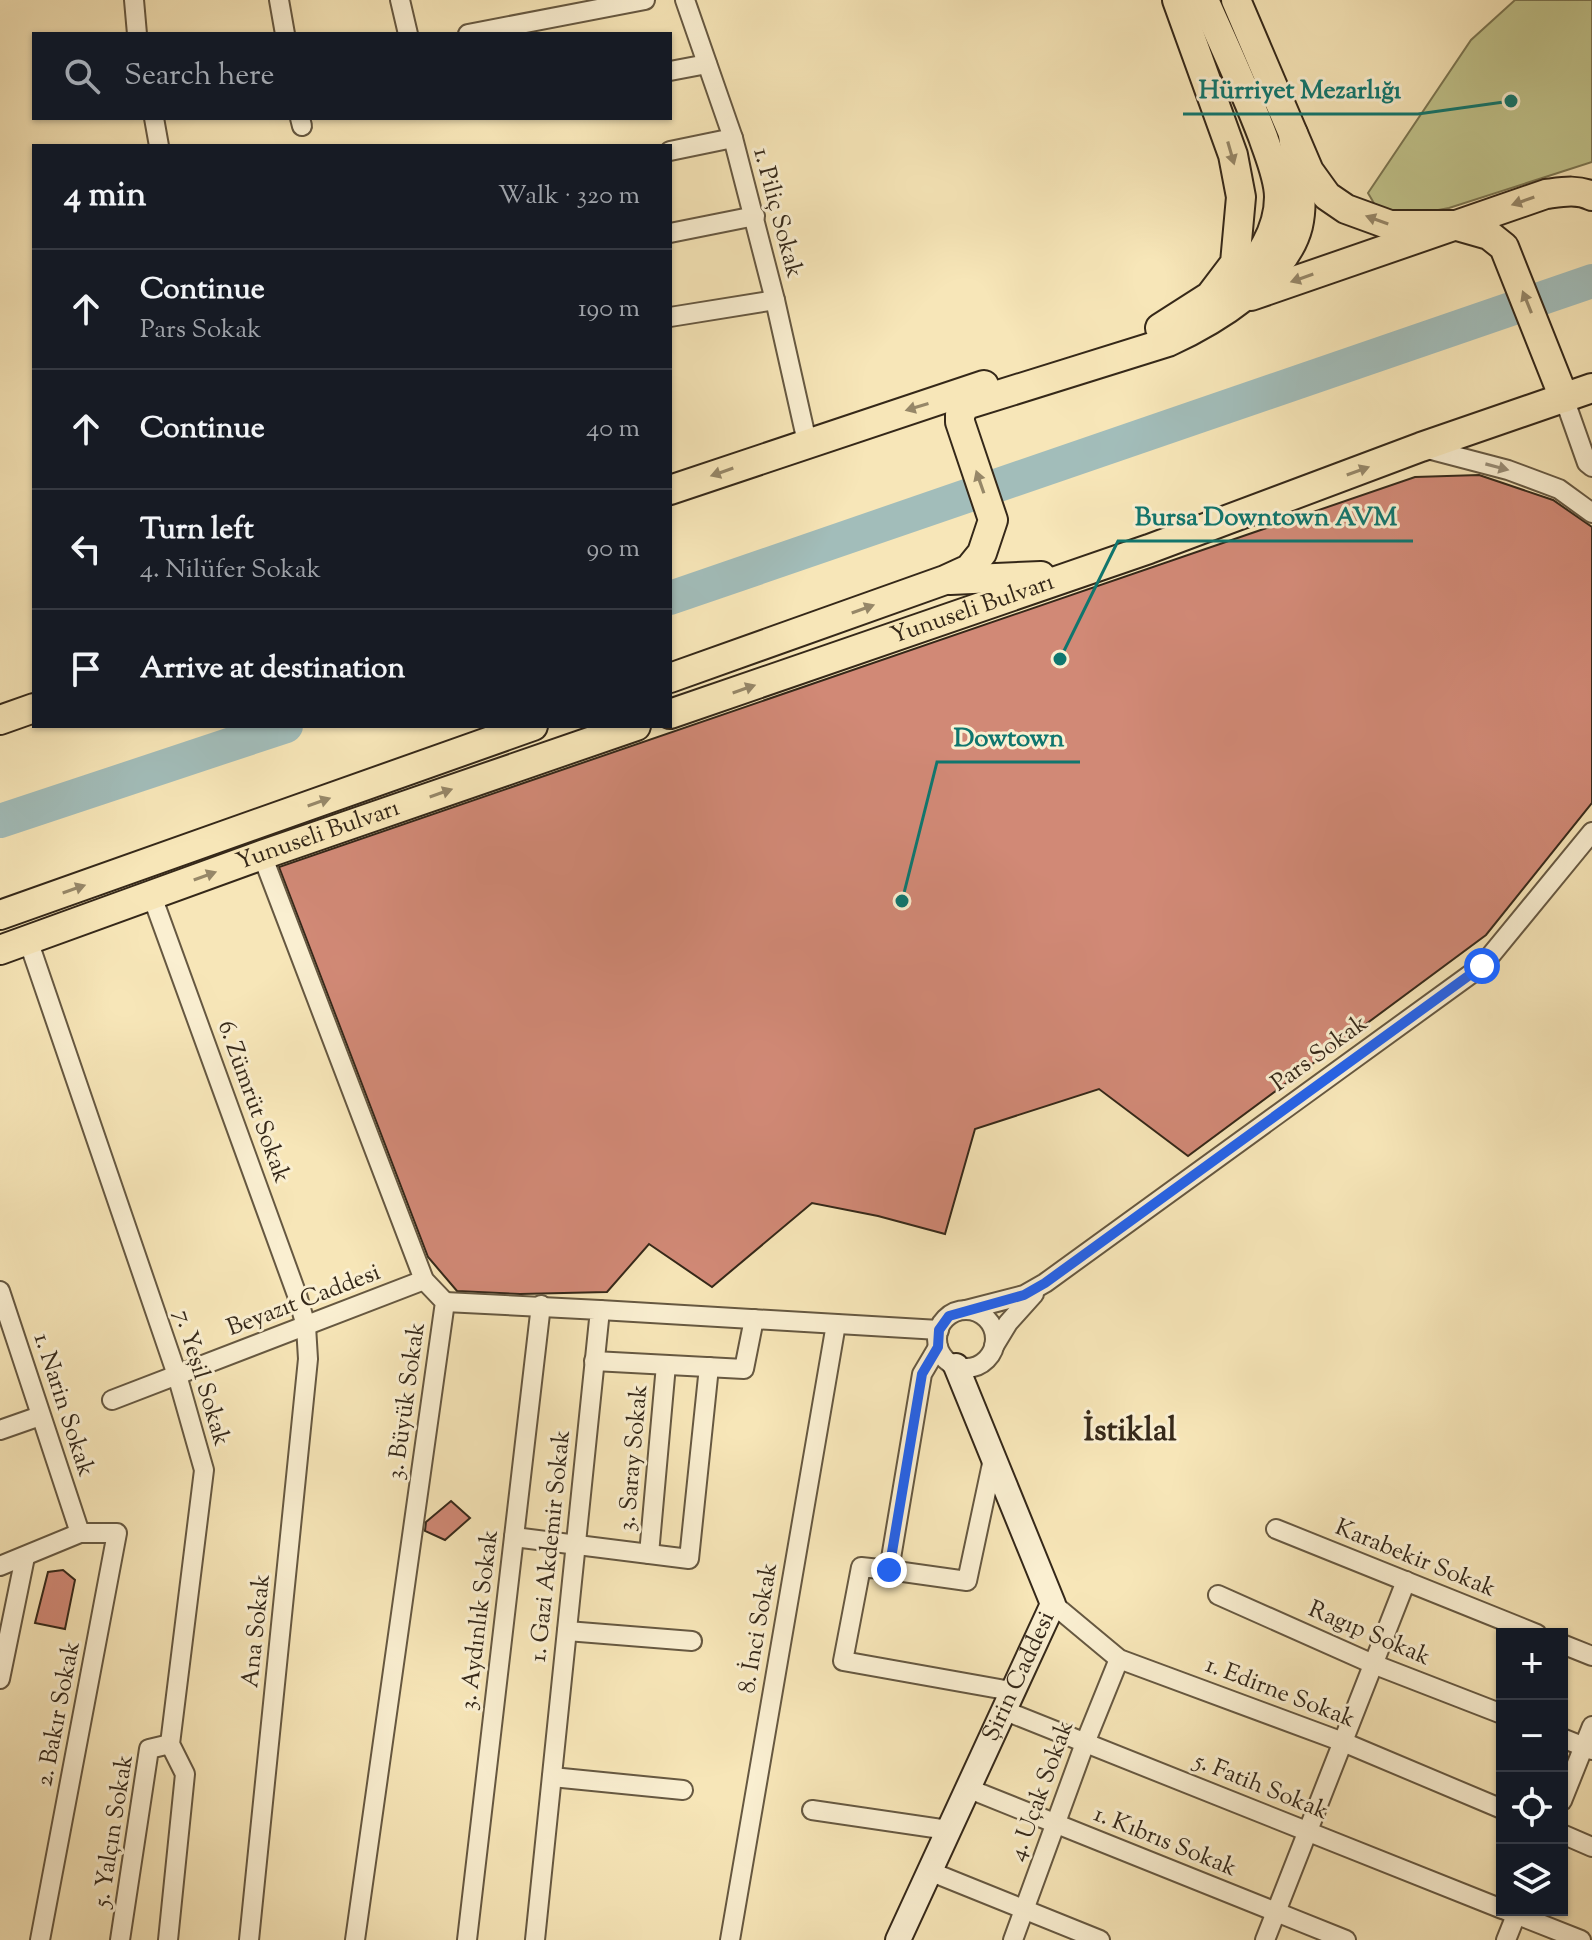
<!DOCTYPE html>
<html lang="en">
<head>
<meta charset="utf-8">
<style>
  :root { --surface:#171b24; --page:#242831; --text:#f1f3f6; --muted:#9ea1a6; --line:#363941 }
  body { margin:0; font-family:"Sorts Mill Goudy",serif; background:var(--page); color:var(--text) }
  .controls { position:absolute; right:24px; bottom:24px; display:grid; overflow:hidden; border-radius:0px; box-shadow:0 2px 6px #0004 }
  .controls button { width:72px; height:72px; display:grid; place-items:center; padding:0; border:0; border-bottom:2px solid var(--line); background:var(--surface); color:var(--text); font:40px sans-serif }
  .stop { position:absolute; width:24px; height:24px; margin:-18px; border:6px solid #2563eb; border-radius:50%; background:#fff }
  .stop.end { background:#2563eb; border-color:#fff; box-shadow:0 2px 8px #0008 }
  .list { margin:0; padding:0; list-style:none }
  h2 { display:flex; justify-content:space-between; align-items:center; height:104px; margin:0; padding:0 32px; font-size:34px }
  h2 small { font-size:26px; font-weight:400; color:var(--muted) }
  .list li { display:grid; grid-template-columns:52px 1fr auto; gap:24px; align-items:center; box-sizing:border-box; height:120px; padding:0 32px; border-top:2px solid var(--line) }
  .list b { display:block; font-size:30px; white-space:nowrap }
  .list p { margin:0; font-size:26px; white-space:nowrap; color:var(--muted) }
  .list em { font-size:26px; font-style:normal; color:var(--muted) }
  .icon { flex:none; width:44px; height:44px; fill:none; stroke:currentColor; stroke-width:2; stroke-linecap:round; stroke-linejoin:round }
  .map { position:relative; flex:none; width:1592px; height:1940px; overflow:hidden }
  .search { position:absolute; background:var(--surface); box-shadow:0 2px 6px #0004; left:32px; top:32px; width:640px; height:88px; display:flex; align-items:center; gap:20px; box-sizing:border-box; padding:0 28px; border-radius:0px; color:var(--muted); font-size:30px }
  .panel { position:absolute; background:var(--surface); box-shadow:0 2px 6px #0004; left:32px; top:144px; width:640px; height:584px; border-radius:0px }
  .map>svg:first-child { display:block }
  .green { fill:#c1c48c; stroke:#7b7652; stroke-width:2 }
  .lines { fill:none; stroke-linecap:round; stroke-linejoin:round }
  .river { stroke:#a2bdba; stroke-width:34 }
  .building { fill:#d18976; stroke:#352819; stroke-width:2 }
  .street-casing { stroke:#665841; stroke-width:22 }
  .secondary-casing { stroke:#352819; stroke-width:28 }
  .primary-casing { stroke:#352819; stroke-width:32 }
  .street { stroke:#faefd1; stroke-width:18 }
  .secondary { stroke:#faefd1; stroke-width:24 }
  .primary { stroke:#f7e6b8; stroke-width:28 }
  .oneway { fill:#968768 }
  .oneway2 { fill:#988c75 }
  .route { stroke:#2563eb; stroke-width:10 }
  .labels { text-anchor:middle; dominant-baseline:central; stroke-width:6; stroke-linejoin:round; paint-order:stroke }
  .street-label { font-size:24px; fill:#352819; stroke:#faefd1 }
  .district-label { font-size:32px; font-weight:bold; fill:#352819; stroke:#faefd1 }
  .leader { fill:none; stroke:#0f766e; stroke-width:3 }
  .callout-dot { fill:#0f766e; stroke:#faefd1; stroke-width:3 }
  .callout-label { font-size:26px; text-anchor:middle; font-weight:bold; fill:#0f766e; stroke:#faefd1; stroke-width:6; stroke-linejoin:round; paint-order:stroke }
</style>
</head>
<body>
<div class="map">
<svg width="1592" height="1940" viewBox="0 0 1592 1940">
  <rect width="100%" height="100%" fill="#f7e6b8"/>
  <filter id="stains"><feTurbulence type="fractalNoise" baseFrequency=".0025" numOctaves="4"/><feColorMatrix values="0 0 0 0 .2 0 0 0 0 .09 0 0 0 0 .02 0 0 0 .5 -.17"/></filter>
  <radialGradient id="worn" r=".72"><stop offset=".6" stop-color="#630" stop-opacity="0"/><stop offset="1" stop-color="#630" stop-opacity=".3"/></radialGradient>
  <path class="green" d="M1515 0H1592V162L1449 208 1417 214 1394 213 1375 205 1368 193 1471 40Z"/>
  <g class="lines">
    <g class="river">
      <path d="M670 598 1592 281"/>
      <path d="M0 821 286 726"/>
    </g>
  </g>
  <g class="building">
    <path d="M1479 475 1553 500 1592 527V803L1486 935 1188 1156 1099 1089 975 1129 945 1234 878 1216 812 1203 712 1287 649 1244 607 1292 520 1294 457 1291 428 1257 279 867 1415 477Z"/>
    <path d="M451 1501 470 1518 445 1540 425 1531 426 1522Z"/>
    <path d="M63 1570 75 1580 65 1629 35 1623 48 1572Z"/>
  </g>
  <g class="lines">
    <g class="street-casing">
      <g id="street">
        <path d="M134 0 137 34"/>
        <path d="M279 0 285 34"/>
        <path d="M400 0 408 34"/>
        <path d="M685 0 733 138 775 300 807 442"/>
        <path d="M468 34 645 0"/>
        <path d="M670 71 707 64"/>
        <path d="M154 118 159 146"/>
        <path d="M300 118 302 126"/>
        <path d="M670 151 733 138"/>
        <path d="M670 233 755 216"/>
        <path d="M670 317 775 300"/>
        <path d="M1564 398 1587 463 1592 467"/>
        <path d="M1424 448 1508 470 1559 489 1592 513"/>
        <path d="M262 855 424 1280 445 1302 355 1940"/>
        <path d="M152 896 297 1295 306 1326 308 1359 249 1940"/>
        <path d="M28 940 177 1375 204 1470 170 1744 185 1774 168 1940"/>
        <path d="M0 1291 80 1533"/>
        <path d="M445 1302 600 1310 535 1940"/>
        <path d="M600 1310 939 1330"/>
        <path d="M966 1310 1024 1295 1045 1283 1482 966 1592 832"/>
        <circle cx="966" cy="1339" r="29"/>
        <path d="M994 1346 1008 1323 1034 1294"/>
        <path d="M938 1347 922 1374 889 1570 967 1581 993 1459"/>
        <path d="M594 1361 744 1369 754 1319"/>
        <path d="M112 1400 424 1280"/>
        <path d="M0 1430 40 1416"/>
        <path d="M1276 1529 1537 1634"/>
        <path d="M514 1537 689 1559 709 1367"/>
        <path d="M649 1554 666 1365"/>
        <path d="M0 1566 80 1533H117L40 1940"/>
        <path d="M889 1570 861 1567 843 1661 1011 1691"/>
        <path d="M1218 1595 1373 1664 1502 1714"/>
        <path d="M1053 1604 1119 1659 1343 1742 1502 1809"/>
        <path d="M567 1631 692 1641"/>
        <path d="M1562 1644 1592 1656"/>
        <path d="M0 1679 25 1557"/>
        <path d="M1003 1710 1502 1909"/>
        <path d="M1562 1738 1592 1750"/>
        <path d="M552 1777 683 1790"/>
        <path d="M967 1788 1346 1940"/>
        <path d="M1562 1801 1592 1726"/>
        <path d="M812 1810 948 1830"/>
        <path d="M1562 1834 1592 1847"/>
        <path d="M929 1871 1100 1940"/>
        <path d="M1505 1910 1581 1940"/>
        <path d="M120 1940 149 1749 170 1744"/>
        <path d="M467 1940 541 1305"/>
        <path d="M730 1940 836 1324"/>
        <path d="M1013 1940 1085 1743 1119 1659"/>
        <path d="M1265 1940 1406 1581"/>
        <path d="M1506 1940 1518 1910"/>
      </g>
    </g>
    <g class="secondary-casing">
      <g id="secondary">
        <path id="s1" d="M898 1940 1053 1604 956 1366"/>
      </g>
    </g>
    <g class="primary-casing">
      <g id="primary">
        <path d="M1204 0C1224 45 1245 90 1263 137 1269 155 1279 178 1279 197 1279 232 1258 260 1237 285"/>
        <path d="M1236 0 1309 171 1327 196 1346 209 1390 225H1454L1489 235 1504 247 1564 398"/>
        <path d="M1251 296 1546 194C1562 192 1577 189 1592 196"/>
        <path d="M1160 328 1210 296 1235 263 1241 197 1233 155 1177 0"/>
        <path d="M670 490 984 385"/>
        <path d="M950 580 1041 576"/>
        <path d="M670 678 945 580 969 569 982 553 993 520 960 422V414L966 405 1168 342C1214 321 1285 278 1298 226 1305 197 1296 162 1293 134"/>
        <path id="s2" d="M670 714 1149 549 1421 447 1592 388"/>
        <path d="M0 720 34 708"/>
        <path d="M0 915 533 726"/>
        <path id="s3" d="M0 950 262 855 636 726"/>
      </g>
    </g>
    <use href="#street" class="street"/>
    <use href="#secondary" class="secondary"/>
    <use href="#primary" class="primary"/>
  </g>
  <defs><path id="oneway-solid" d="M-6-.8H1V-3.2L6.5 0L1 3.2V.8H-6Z" transform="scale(2)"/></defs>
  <g class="oneway">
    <use href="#oneway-solid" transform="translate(1231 153) rotate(74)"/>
    <use href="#oneway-solid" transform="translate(1523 201) rotate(161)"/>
    <use href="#oneway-solid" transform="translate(1377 220) rotate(-160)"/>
    <use href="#oneway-solid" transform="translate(1302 278) rotate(161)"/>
    <use href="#oneway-solid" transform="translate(1527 302) rotate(-112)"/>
    <use href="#oneway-solid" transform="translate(917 407) rotate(163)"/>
    <use href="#oneway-solid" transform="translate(1358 471) rotate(-20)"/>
    <use href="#oneway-solid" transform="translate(722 472) rotate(161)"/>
    <use href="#oneway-solid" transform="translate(980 482) rotate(-109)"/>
    <use href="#oneway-solid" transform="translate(863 609) rotate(-20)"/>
    <use href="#oneway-solid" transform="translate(744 689) rotate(-19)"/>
    <use href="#oneway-solid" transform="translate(441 793) rotate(-19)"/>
    <use href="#oneway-solid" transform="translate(319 802) rotate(-19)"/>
    <use href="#oneway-solid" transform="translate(205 876) rotate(-20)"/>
    <use href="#oneway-solid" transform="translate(74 889) rotate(-19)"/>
  </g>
  <use class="oneway2" href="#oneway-solid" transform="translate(1497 467) rotate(15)"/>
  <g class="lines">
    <path class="route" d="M889 1570 922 1374 938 1347 939 1330 949 1316 1024 1295 1045 1283 1482 966"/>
  </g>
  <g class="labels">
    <g class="street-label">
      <text transform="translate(777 213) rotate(75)">1. Piliç Sokak</text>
      <text stroke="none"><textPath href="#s2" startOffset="320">Yunuseli Bulvarı</textPath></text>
      <text stroke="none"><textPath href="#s3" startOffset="338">Yunuseli Bulvarı</textPath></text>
      <text transform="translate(1320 1054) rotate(-36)">Pars Sokak</text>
      <text transform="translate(253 1102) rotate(70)">6. Zümrüt Sokak</text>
      <text transform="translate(304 1301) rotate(-21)">Beyazıt Caddesi</text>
      <text transform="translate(201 1378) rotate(73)">7. Yeşil Sokak</text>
      <text transform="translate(407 1401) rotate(-82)">3. Büyük Sokak</text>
      <text transform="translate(63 1405) rotate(72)">1. Narin Sokak</text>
      <text transform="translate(634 1458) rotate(-85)">3. Saray Sokak</text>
      <text transform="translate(551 1546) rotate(-84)">1. Gazi Akdemir Sokak</text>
      <text transform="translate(1415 1559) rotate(22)">Karabekir Sokak</text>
      <text transform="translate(480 1620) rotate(-83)">3. Aydınlık Sokak</text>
      <text transform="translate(759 1628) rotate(-80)">8. İnci Sokak</text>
      <text transform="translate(257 1631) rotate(-84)">Ana Sokak</text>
      <text transform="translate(1369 1634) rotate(23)">Ragıp Sokak</text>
      <text stroke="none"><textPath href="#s1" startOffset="290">Şirin Caddesi</textPath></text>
      <text transform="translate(1280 1693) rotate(21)">1. Edirne Sokak</text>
      <text transform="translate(59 1714) rotate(-79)">2. Bakır Sokak</text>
      <text transform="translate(1261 1787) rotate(22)">5. Fatih Sokak</text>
      <text transform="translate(1042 1791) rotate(-70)">4. Uçak Sokak</text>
      <text transform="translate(114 1831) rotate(-81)">5. Yalçın Sokak</text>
      <text transform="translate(1165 1842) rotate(22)">1. Kıbrıs Sokak</text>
    </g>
    <g class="district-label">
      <text x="1130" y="1432">İstiklal</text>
    </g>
  </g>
  <path class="leader" d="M1511 101L1418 114H1183M1060 659L1118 541H1413M902 901L937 762H1080"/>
  <g class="callout-dot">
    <circle cx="1511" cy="101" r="8"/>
    <circle cx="1060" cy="659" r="8"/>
    <circle cx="902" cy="901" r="8"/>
  </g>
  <g class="callout-label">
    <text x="1300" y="98">Hürriyet Mezarlığı</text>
    <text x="1266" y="525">Bursa Downtown AVM</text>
    <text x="1009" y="746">Dowtown</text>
  </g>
  <rect width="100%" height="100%" filter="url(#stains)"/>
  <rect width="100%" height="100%" fill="url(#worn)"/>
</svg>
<div class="controls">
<button>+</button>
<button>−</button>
<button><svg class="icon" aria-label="locate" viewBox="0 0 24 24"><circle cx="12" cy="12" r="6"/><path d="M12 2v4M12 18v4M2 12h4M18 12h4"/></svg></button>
<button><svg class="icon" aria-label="layers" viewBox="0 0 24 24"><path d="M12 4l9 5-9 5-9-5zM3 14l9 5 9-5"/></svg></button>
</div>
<div class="stop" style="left:1482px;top:966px"></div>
<div class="stop end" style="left:889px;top:1570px"></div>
<div class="search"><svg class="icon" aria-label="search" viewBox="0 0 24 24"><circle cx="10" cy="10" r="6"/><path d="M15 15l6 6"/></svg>Search here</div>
<section class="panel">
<h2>4 min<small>Walk · 320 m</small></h2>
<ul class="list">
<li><svg class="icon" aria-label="ahead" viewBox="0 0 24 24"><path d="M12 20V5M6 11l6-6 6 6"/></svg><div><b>Continue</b><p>Pars Sokak</p></div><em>190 m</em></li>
<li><svg class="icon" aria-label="ahead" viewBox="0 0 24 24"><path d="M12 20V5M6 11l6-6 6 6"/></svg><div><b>Continue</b></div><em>40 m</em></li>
<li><svg class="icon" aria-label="left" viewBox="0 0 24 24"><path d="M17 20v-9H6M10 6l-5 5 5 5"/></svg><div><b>Turn left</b><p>4. Nilüfer Sokak</p></div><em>90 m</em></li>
<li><svg class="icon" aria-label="arrive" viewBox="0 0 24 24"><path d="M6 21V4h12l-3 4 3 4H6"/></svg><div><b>Arrive at destination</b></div></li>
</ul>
</section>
</div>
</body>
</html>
